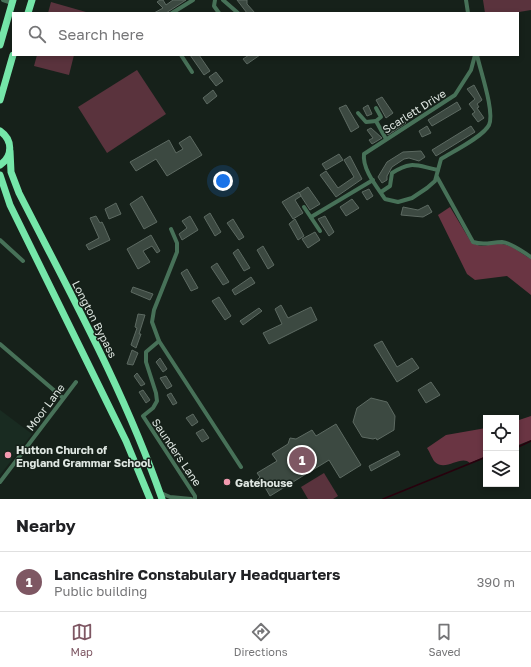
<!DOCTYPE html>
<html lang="en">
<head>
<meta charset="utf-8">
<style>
  :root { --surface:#fff; --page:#f6f6f6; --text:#202124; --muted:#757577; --line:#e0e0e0; --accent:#7e5763 }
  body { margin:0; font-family:"Golos Text",sans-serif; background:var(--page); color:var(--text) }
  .controls { position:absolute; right:12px; bottom:12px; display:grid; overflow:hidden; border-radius:0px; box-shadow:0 2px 6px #0003 }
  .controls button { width:36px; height:36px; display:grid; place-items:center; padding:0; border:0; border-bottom:1px solid var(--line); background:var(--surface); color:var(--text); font:20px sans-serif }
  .you { position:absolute; left:223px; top:181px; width:14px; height:14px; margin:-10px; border:3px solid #fff; border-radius:50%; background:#1a73e8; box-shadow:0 0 0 6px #1a73e833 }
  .badge { display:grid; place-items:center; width:26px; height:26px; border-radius:50%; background:var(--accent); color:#fff; font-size:13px; font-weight:700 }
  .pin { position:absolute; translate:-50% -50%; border:2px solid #fff; box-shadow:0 1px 4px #0006 }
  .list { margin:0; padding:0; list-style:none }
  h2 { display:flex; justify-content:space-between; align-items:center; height:52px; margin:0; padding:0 16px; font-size:17px }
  h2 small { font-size:13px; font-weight:400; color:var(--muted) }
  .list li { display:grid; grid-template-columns:26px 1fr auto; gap:12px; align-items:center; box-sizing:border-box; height:60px; padding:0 16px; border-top:1px solid var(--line) }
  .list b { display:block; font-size:15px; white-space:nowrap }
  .list p { margin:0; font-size:13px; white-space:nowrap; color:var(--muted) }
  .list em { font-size:13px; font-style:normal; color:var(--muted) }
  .icon { flex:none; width:22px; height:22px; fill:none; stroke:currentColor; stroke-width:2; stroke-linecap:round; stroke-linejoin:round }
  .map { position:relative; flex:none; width:531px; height:499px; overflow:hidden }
  .search { position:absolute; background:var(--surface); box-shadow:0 2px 6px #0003; left:12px; right:12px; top:12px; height:44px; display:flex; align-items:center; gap:10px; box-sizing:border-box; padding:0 14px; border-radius:0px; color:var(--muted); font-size:15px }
  .sheet { height:112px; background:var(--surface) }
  nav { display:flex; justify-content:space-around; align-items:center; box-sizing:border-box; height:56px; border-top:1px solid var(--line); background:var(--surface); font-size:11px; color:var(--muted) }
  nav a { display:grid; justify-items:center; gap:2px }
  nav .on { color:var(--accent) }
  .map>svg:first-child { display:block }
  .built { fill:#192b21 }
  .green { fill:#5a333d }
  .forest { fill:#6a3543 }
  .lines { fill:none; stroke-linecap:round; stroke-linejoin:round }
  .stream { stroke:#28000d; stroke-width:1.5 }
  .building { fill:#3c4941; stroke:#5d6a62 }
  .street { stroke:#477158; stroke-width:4 }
  .highway { stroke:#75e6a9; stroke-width:7 }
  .poi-dot { fill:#f29aaf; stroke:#16211a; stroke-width:1.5 }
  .labels { text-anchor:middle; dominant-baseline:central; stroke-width:3; stroke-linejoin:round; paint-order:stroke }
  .street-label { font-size:11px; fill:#dfe7e2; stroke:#16211a }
  .poi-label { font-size:11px; font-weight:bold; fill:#dfe7e2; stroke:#16211a; text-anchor:start }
</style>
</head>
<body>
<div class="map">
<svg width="531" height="499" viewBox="0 0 531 499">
  <rect width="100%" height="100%" fill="#16211a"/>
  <path class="built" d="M0 410 32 434 0 475Z"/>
  <g class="green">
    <path d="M483 0H531V10L513 13H485Z"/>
    <path d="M51 2 86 12 85 13H48Z"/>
    <path d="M37 55H74L69 75 34 66Z"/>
    <path d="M137 70 166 114 107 153 78 107Z"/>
    <path d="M324 473 338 496 333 499H308L301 487Z"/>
  </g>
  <g class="forest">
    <path d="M450 207 471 242C482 250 490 242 502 244 512 245 522 254 531 259V295L507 276 475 280 467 274 438 215Z"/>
    <path d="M531 416V440L516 446V421Z"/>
    <path d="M486 428V456L470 463C461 454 446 472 435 462 432 459 430 452 427 448L446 435Z"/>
  </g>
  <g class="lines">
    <g class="stream">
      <path d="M516 448 531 441"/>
      <path d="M383 499 486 457"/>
    </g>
  </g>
  <g class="building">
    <path d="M160 0H163L166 5 173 0H186L166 13H154L163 8 157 2Z"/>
    <path d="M237 0H247V4L255 13H247Z"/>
    <path d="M190 55H199L210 71 204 75Z"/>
    <path d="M249 55H260L247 64 243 59Z"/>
    <path d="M216 72 223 81 216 86 209 77Z"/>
    <path d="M474 85 482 100 477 104 479 107 477 108 484 118 478 122 472 114 475 112 469 104 475 99 467 89Z"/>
    <path d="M213 90 217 96 207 104 203 98Z"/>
    <path d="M382 97 393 113 386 118 376 100Z"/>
    <path d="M457 102 461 109 432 126 428 120Z"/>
    <path d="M346 105 359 127 351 132 339 108Z"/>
    <path d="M368 105 372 114 367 116 363 108Z"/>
    <path d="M403 120 406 123 388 135 385 131Z"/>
    <path d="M427 126 431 133 422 137 419 131Z"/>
    <path d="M471 126 475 132 436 156 432 150Z"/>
    <path d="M371 128 382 138 372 144 369 140 373 138 367 130Z"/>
    <path d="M190 136 202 155 167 176 156 159 136 171 130 162 169 140 176 153 183 149 179 143Z"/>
    <path d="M421 151 425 157 419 161 409 158 404 159 392 167 387 176V180L382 183 378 177 387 162 403 152Z"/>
    <path d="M339 154 343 160 326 170 322 164Z"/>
    <path d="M350 156 362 179 336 197 320 175 326 171 338 188 354 177 344 160Z"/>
    <path d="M308 187 320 204 310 210 299 193Z"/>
    <path d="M369 189 373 196 367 200 362 192Z"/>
    <path d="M299 192 301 196 295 200 303 213 293 219 282 202Z"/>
    <path d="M142 196 157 222 144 229 130 204Z"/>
    <path d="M352 199 359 208 346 216 340 207Z"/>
    <path d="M116 203 121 214 109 219 105 209Z"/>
    <path d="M428 205 432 212 423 217 401 215 403 207 418 210Z"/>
    <path d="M210 213 221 232 215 236 204 217Z"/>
    <path d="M96 216 100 223 102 222 104 226 110 240 89 250 86 245 99 238 90 218Z"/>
    <path d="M190 216 198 230 182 240 179 234 187 228 182 221Z"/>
    <path d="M325 216 334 232 329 236 318 219Z"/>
    <path d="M233 219 244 237 239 240 227 223Z"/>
    <path d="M295 219 304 236 298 240 289 224Z"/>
    <path d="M315 232 320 240 308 248 302 239Z"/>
    <path d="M151 235 160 251 157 253 152 246 143 251 150 262 138 269 127 249Z"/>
    <path d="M263 246 274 265 268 269 257 250Z"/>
    <path d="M238 249 250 268 244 271 233 253Z"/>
    <path d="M217 263 229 282 223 285 211 267Z"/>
    <path d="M187 269 198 288 191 291 181 273Z"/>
    <path d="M251 277 255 283 235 295 232 290Z"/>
    <path d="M133 287 153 294 150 300 131 292Z"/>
    <path d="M219 297 231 316 225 320 212 301Z"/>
    <path d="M281 305 288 318 311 307 317 320 269 344 263 333 282 324 275 309Z"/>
    <path d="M259 308 262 311 243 325 240 321Z"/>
    <path d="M138 314 145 315 139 334H141L136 348 131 345 137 328 135 327Z"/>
    <path d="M382 341 397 367 412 358 419 368 397 382 374 345Z"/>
    <path d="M132 350 138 353 133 365 127 364Z"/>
    <path d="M160 358 167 369 163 372 156 362Z"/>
    <path d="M137 373 145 384 141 386 134 376Z"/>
    <path d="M166 376 172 386 167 389 160 378Z"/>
    <path d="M431 382 440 395 426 403 418 390Z"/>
    <path d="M143 390 150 400 146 403 139 392Z"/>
    <path d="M171 393 177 403 173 405 167 395Z"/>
    <path d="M371 398 387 402 395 416 394 430 377 440 376 438 373 439 362 437 353 422 357 408Z"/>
    <path d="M193 414 198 422 192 426 186 418Z"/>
    <path d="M336 424 361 465 340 478 329 460 270 496 262 482 256 481 260 477 257 473 277 461 272 454 288 444 290 438 296 439 312 430 316 436Z"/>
    <path d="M203 429 209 438 202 442 196 433Z"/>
    <path d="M398 451 400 455 371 471 369 466Z"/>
  </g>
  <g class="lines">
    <g class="street">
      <path d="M3 0 12 3"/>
      <path d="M215 0 214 6 219 13"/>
      <path d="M223 0 238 13"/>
      <path d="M466 0 468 13"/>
      <path d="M172 13 193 0"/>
      <path d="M181 55 192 72"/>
      <path d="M475 55 471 70 455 95 364 154C362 169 377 187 385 199L398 202 412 198 427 188 435 181 441 159C452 152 483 137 489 125 495 112 480 70 477 55"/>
      <path d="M376 108 381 117 376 121 386 139"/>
      <path d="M358 113 366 122 376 121"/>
      <path d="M437 177 473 242C484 246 491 242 502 242 512 243 523 252 531 257"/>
      <path d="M381 192 390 186 392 173C412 160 417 166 438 170"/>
      <path d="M304 207 320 231"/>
      <path d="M311 217 373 180"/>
      <path d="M171 229 177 243V252L154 310 152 322 159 341 241 467"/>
      <path d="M0 240 23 261"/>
      <path d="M159 341 146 352V362L156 393 157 401 153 408 143 416 195 496V499"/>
      <path d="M0 344 63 398"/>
      <path d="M0 482 76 382"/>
      <path d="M161 493 170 497 191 499"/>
    </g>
    <g class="highway">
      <path d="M28 13 32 0"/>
      <path d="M0 45 13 0"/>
      <path d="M0 100 13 55"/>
      <path d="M0 131C13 140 13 156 0 165"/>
      <path d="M10 151 11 172 19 193C70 293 125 392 162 499"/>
      <path d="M0 175 10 205 126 441 150 499"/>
    </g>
  </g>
  <g class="poi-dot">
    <circle cx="8" cy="455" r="4"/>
    <circle cx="227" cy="482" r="4"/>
  </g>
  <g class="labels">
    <g class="street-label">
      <text transform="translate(414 111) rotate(-32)">Scarlett Drive</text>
      <text transform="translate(95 319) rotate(63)">Longton Bypass</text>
      <text transform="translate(45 407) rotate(-53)">Moor Lane</text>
      <text transform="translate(177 452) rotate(56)">Saunders Lane</text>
    </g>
    <g class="poi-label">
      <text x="16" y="449">Hutton Church of<tspan x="16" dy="13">England Grammar School</tspan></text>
      <text x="235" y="482">Gatehouse</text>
    </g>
  </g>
</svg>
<div class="controls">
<button><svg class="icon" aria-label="locate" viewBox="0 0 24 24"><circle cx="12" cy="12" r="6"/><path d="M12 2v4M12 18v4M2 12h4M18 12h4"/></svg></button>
<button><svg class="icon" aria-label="layers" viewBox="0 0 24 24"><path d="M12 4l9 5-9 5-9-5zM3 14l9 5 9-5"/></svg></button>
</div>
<div class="you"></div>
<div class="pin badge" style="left:302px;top:460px">1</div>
<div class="search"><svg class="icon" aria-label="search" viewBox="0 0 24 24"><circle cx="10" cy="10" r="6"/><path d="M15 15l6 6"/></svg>Search here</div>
</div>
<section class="sheet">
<h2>Nearby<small></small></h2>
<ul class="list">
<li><span class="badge">1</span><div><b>Lancashire Constabulary Headquarters</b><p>Public building</p></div><em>390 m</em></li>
</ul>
</section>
<nav>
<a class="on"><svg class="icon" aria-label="map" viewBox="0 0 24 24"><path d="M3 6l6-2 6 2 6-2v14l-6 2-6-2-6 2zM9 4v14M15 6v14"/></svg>Map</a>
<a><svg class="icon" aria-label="directions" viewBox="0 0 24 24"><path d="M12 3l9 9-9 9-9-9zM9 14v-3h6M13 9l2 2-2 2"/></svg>Directions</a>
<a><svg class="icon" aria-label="saved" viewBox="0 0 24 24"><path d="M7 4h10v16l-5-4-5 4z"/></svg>Saved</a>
</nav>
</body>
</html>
